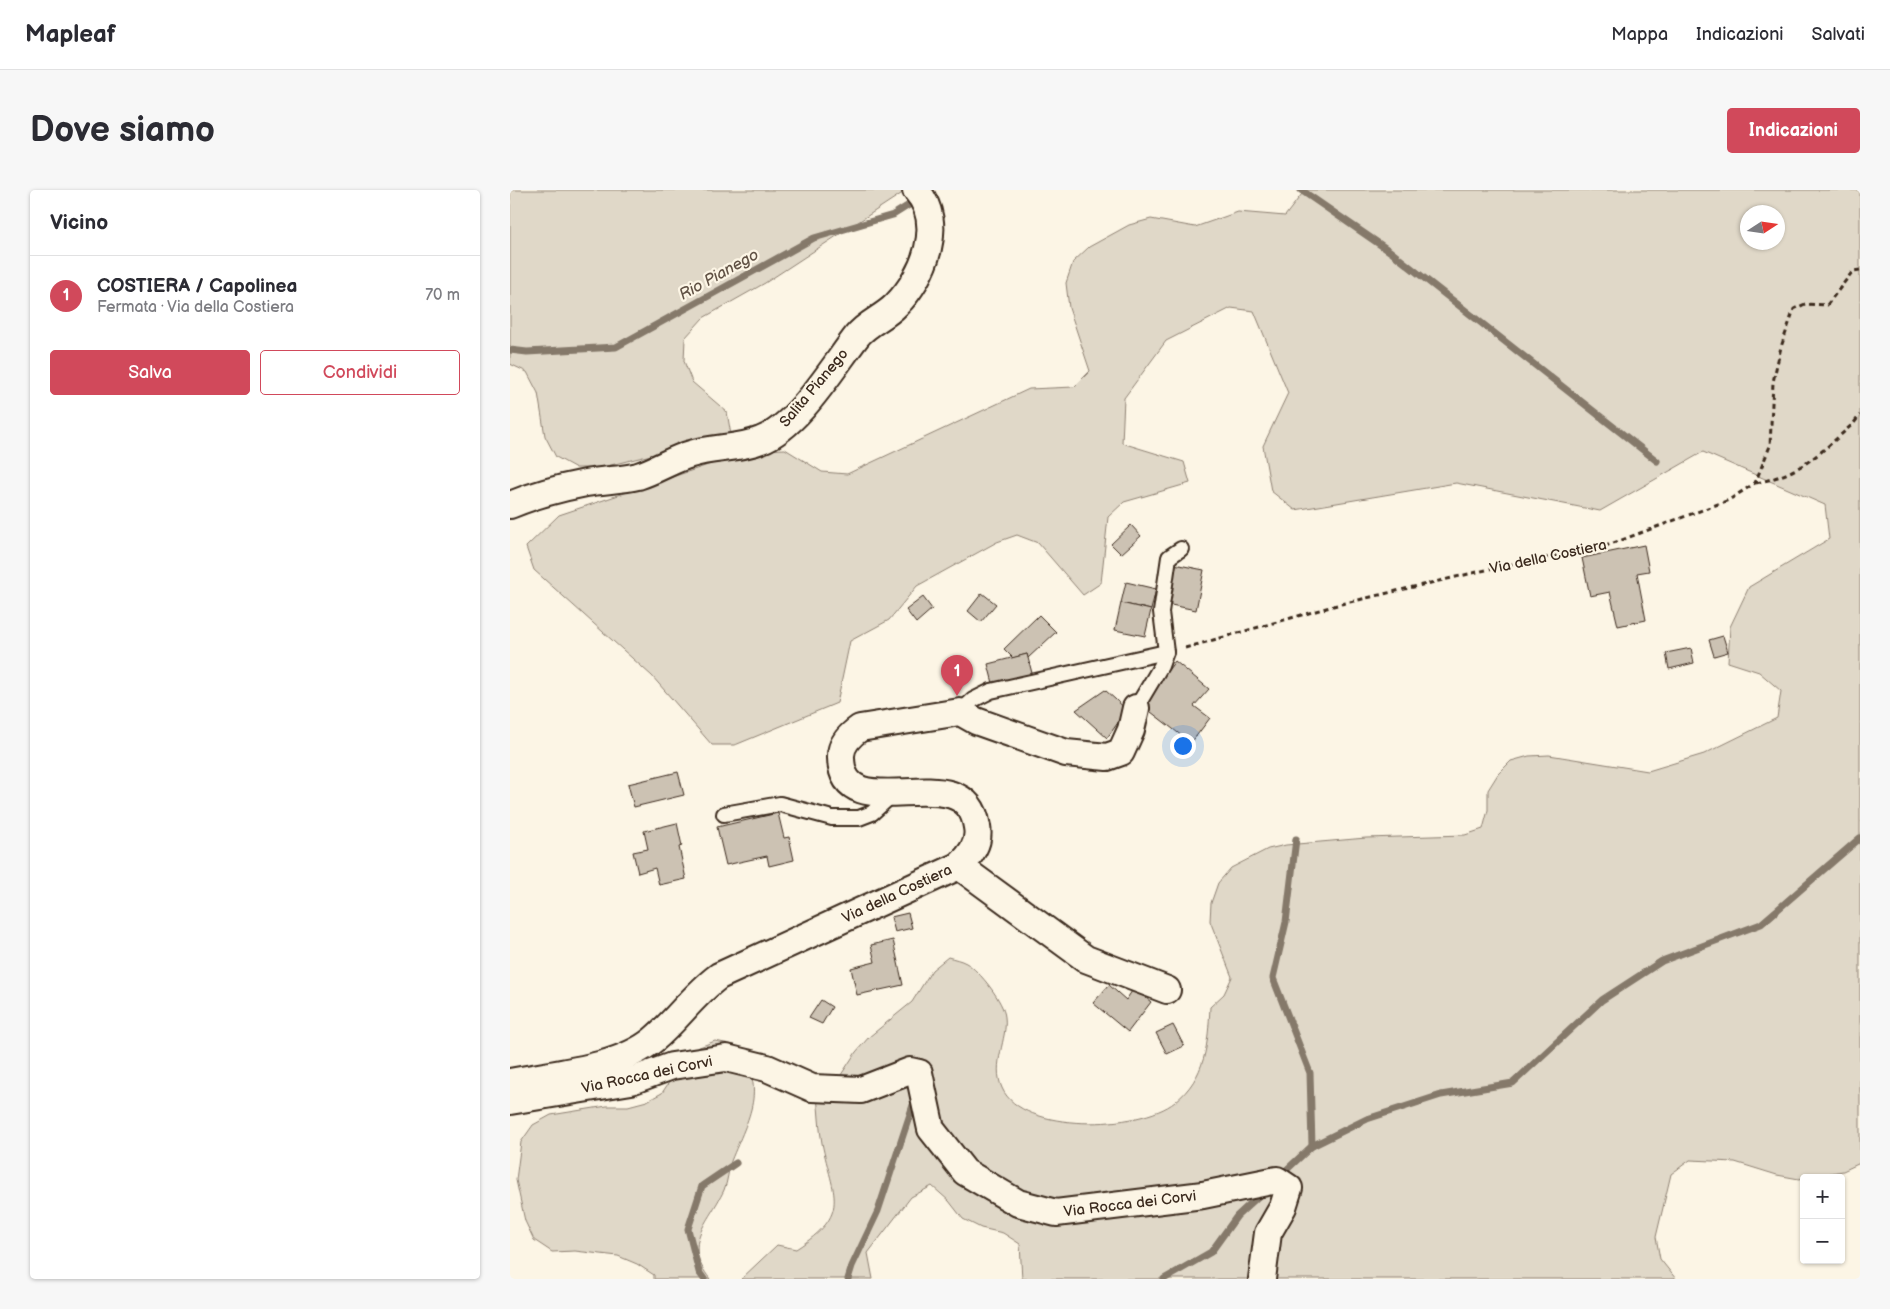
<!DOCTYPE html>
<html lang="it">
<head>
<meta charset="utf-8">
<style>
  :root { --surface:#fff; --page:#f7f7f7; --text:#2b2b33; --muted:#7c7c81; --line:#e1e1e2; --accent:#d1495b }
  body { margin:0; font-family:"Balsamiq Sans",sans-serif; background:var(--page); color:var(--text) }
  .controls { position:absolute; right:15px; bottom:15px; display:grid; overflow:hidden; border-radius:5px; box-shadow:0 1px 4px #0004 }
  .controls button { width:45px; height:45px; display:grid; place-items:center; padding:0; border:0; border-bottom:1px solid var(--line); background:var(--surface); color:var(--text); font:25px sans-serif }
  .compass { position:absolute; left:1230px; top:15px; width:45px; height:45px; border-radius:50%; background:var(--surface); box-shadow:0 1px 4px #0004; rotate:78deg }
  .you { position:absolute; left:672px; top:555px; width:18px; height:18px; margin:-12px; border:4px solid #fff; border-radius:50%; background:#1a73e8; box-shadow:0 0 0 8px #1a73e833 }
  .badge { display:grid; place-items:center; width:32px; height:32px; border-radius:50%; background:var(--accent); color:#fff; font-size:16px; font-weight:700 }
  .pin { position:absolute; translate:-50% -41px; filter:drop-shadow(0 1px 2px #0008) }
  .pin::after { content:''; position:absolute; top:26px; width:18px; height:15px; background:inherit; clip-path:polygon(0 0,100% 0,50% 100%) }
  .list { margin:0; padding:0; list-style:none }
  h2 { display:flex; justify-content:space-between; align-items:center; height:65px; margin:0; padding:0 20px; font-size:21px }
  h2 small { font-size:16px; font-weight:400; color:var(--muted) }
  .list li { display:grid; grid-template-columns:32px 1fr auto; gap:15px; align-items:center; box-sizing:border-box; height:80px; padding:0 20px; border-top:1px solid var(--line) }
  .list b { display:block; font-size:19px; white-space:nowrap }
  .list p { margin:0; font-size:16px; white-space:nowrap; color:var(--muted) }
  .list em { font-size:16px; font-style:normal; color:var(--muted) }
  .actions { display:flex; gap:10px; padding:15px 20px }
  .actions a { flex:1; padding:11px 0; border:1px solid var(--accent); border-radius:5px; text-align:center; font-size:18px; color:var(--accent) }
  .actions .main { background:var(--accent); color:#fff }
  .map { position:relative; flex:none; width:1350px; height:1089px; overflow:hidden; border-radius:5px }
  header { display:flex; align-items:center; gap:30px; box-sizing:border-box; height:70px; padding:0 25px; background:var(--surface); border-bottom:1px solid var(--line) }
  header strong { font-size:24px }
  nav { display:flex; gap:28px; margin-inline-start:auto; font-size:18px }
  .intro { display:flex; align-items:center; justify-content:space-between; box-sizing:border-box; height:120px; padding:0 30px }
  h1 { margin:0; font-size:35px }
  .button { padding:12px 22px; border-radius:5px; background:var(--accent); color:#fff; font-size:18px; font-weight:700 }
  main { display:flex; gap:30px; padding:0 30px }
  aside { flex:1; background:var(--surface); border-radius:5px; box-shadow:0 1px 4px #0004 }
  .map>svg:first-child { display:block }
  .green { fill:#e0d8c8; stroke:#8e8173; fill-rule:evenodd }
  .lines { fill:none; stroke-linecap:round; stroke-linejoin:round }
  .stream { stroke:#85796b; stroke-width:7 }
  .building { fill:#ccc2b3; stroke:#3b2a1e }
  .service-casing { stroke:#3b2a1e; stroke-width:18 }
  .minor-casing { stroke:#3b2a1e; stroke-width:30 }
  .path { stroke:#3b2a1e; stroke-width:3; stroke-dasharray:5 4; stroke-linecap:butt }
  .service { stroke:#fcf5e5; stroke-width:14 }
  .minor { stroke:#fcf5e5; stroke-width:26 }
  .labels { text-anchor:middle; dominant-baseline:central; stroke-width:4.5; stroke-linejoin:round; paint-order:stroke }
  .street-label { font-size:15px; fill:#3b2a1e; stroke:#fcf5e5 }
  .water-label { font-size:16px; font-style:italic; fill:#605144; stroke:#fcf5e5 }
</style>
</head>
<body>
<header>
<strong>Mapleaf</strong>
<nav><a>Mappa</a><a>Indicazioni</a><a>Salvati</a></nav>
</header>
<div class="intro"><h1>Dove siamo</h1><a class="button">Indicazioni</a></div>
<main>
<aside>
<h2>Vicino<small></small></h2>
<ul class="list">
<li><span class="badge">1</span><div><b>COSTIERA / Capolinea</b><p>Fermata · Via della Costiera</p></div><em>70 m</em></li>
</ul>
<div class="actions"><a class="main">Salva</a><a>Condividi</a></div>
</aside>
<div class="map">
<svg width="1350" height="1089" viewBox="0 0 1350 1089">
  <rect width="100%" height="100%" fill="#fcf5e5"/>
  <filter id="ink" filterUnits="userSpaceOnUse"><feTurbulence type="fractalNoise" baseFrequency=".02" numOctaves="2"/><feDisplacementMap in="SourceGraphic" scale="10" xChannelSelector="R" yChannelSelector="G"/><feConvolveMatrix kernelMatrix="1 2 1 2 8 2 1 2 1" color-interpolation-filters="sRGB"/></filter>
  <g filter="url(#ink)">
    <g class="green">
      <path d="M0 0H397L255 93 193 128 175 148 174 171 182 192 217 222 221 245 89 278H66L46 267 35 246 28 203 17 182 0 174Z"/>
      <path d="M795 0H1350V973L1333 981 1289 989 1267 985 1225 972 1180 970 1161 984 1146 1047 1150 1069 1166 1089H512L510 1054 493 1043 471 1038 453 1029 439 1011 422 996 401 1007 358 1063 363 1089H231L267 1055 286 1059C342 1023 323 1007 312 953 309 938 309 922 307 907L325 894 346 862 359 847 402 812 422 780 438 767C444 769 451 770 456 773 469 780 494 812 495 827 498 849 481 874 492 898 512 944 630 940 665 912 696 887 698 854 700 817L714 804 722 787 700 731 701 713 708 693 721 678 758 659 776 655 856 648 955 645 973 639 978 620V600L988 584 1001 571 1019 566 1039 565 1138 581 1194 564 1267 528 1271 501 1249 482 1218 472 1220 437 1239 397 1319 349 1315 315 1193 262 1090 321 946 293 785 320 761 301 753 256 778 203 744 121 721 118 656 151 614 208 612 253 674 272 680 293 614 312 598 327 591 393 573 405 528 353 507 345 487 352 407 396 379 430 340 451 327 513 225 555H202L142 486 24 380 16 357 49 325 207 272 252 260 275 259 312 282 337 284 519 199 564 197 580 181 559 118 556 93 563 72 579 57 619 35 641 29 685 37 728 22 775 26ZM1238 22H1268V52H1238Z"/>
      <path d="M205 851 225 855C259 898 239 926 221 971 218 981 218 991 214 1000 198 1034 171 1052 200 1089H144V1085L127 1074 108 1066 65 1061 42 1062 24 1050 15 1031 6 990 11 952 23 935 41 925 97 916H118L137 911 152 903 173 871 187 858Z"/>
    </g>
    <g class="lines">
      <g class="stream">
        <path d="M791 0 881 62 1147 271"/>
        <path d="M0 160 17 162 106 157 304 48 383 25 407 10"/>
        <path d="M786 649 776 732 763 788 800 883 802 956"/>
        <path d="M771 985 802 956 857 929 931 905 1003 893 1092 810 1152 771 1251 734 1350 648"/>
        <path d="M194 1089 189 1082 178 1039 192 996 226 973"/>
        <path d="M338 1089 342 1076 368 1021 403 915"/>
        <path d="M654 1089 701 1062 727 1026 754 1001"/>
      </g>
    </g>
    <g class="building">
      <path d="M621 335 631 346 611 364 601 354Z"/>
      <path d="M1134 355 1139 381 1127 383 1136 430 1108 436 1100 402 1080 406 1072 368Z"/>
      <path d="M664 374 694 380 686 420 656 414Z"/>
      <path d="M616 392 646 399 641 420 611 413Z"/>
      <path d="M472 403 486 414 471 432 458 421Z"/>
      <path d="M413 407 422 419 406 433 396 420Z"/>
      <path d="M611 413 641 420 635 446 605 440Z"/>
      <path d="M529 425 546 442 518 468 517 464 503 468 494 459Z"/>
      <path d="M1213 446 1218 462 1204 466 1199 450Z"/>
      <path d="M1181 458 1184 473 1159 479 1156 463Z"/>
      <path d="M517 464 523 487 484 497 478 474Z"/>
      <path d="M665 471 699 499 684 516 700 528 681 553 632 515Z"/>
      <path d="M595 500 617 520 597 548 566 520Z"/>
      <path d="M168 582 174 605 124 617 118 594Z"/>
      <path d="M268 623 274 648 279 647 284 670 259 676 257 666 216 675 207 637Z"/>
      <path d="M167 633 172 656 169 657 176 689 149 695 145 678 128 683 123 662 138 659 134 641Z"/>
      <path d="M398 723 402 738 385 742 381 727Z"/>
      <path d="M383 750 393 795 347 805 341 778 365 772 361 755Z"/>
      <path d="M599 795 616 810 624 798 641 812 618 842 583 813Z"/>
      <path d="M311 810 322 817 312 834 299 828Z"/>
      <path d="M663 835 674 856 657 864 646 843Z"/>
    </g>
    <g class="lines">
      <g class="service-casing">
        <g id="service">
          <path d="M626 518 651 476 656 462 651 422 659 367 671 359"/>
          <path d="M450 522 463 510 481 501 656 462"/>
          <path d="M214 624 270 614 322 628H349L362 623 383 604"/>
        </g>
      </g>
      <g class="minor-casing">
        <g id="minor">
          <path d="M0 315C24 305 50 298 76 293 93 290 112 290 128 286 147 280 163 269 181 264 204 257 229 259 251 250 288 236 323 177 347 146 357 133 375 127 386 115 414 87 436 33 406 0"/>
          <path d="M449 676 576 769 657 800"/>
          <path d="M0 892C44 883 108 879 143 850 167 830 183 805 209 786L449 676C461 665 470 653 467 637 456 561 333 643 331 568 330 554 340 545 350 538L450 522 466 531 556 563 597 567 611 562 621 540 626 518"/>
          <path d="M0 911 121 891 162 876 216 868 257 878 302 898 351 900 400 881 409 883 421 939 455 982 508 1013 546 1023 693 1005 767 990 779 998 773 1017 758 1043 752 1089"/>
        </g>
      </g>
      <g class="path">
        <path d="M1246 293C1293 283 1310 263 1344 233L1350 225"/>
        <path d="M675 458 827 415 997 375 1090 358 1219 310 1245 293 1260 256 1263 192 1271 157 1284 119 1295 114 1317 115 1343 81 1350 80"/>
      </g>
      <use href="#service" class="service"/>
      <use href="#minor" class="minor"/>
    </g>
  </g>
  <g class="labels">
    <g class="street-label">
      <text transform="translate(304 198) rotate(-50)">Salita Pianego</text>
      <text transform="translate(1038 367) rotate(-12)">Via della Costiera</text>
      <text transform="translate(387 704) rotate(-25)">Via della Costiera</text>
      <text transform="translate(137 885) rotate(-12)">Via Rocca dei Corvi</text>
      <text transform="translate(620 1014) rotate(-7)">Via Rocca dei Corvi</text>
    </g>
    <g class="water-label">
      <text transform="translate(209 85) rotate(-29)">Rio Pianego</text>
    </g>
  </g>
</svg>
<div class="controls">
<button>+</button>
<button>−</button>
</div>
<svg class="compass" viewBox="-18 -18 36 36"><path d="M0-13l5 13h-10z" fill="#e53935"/><path d="M0 13l5-13h-10z" fill="#7c7c81"/></svg>
<div class="you"></div>
<div class="pin badge" style="left:447px;top:506px">1</div>
</div>
</main>
</body>
</html>
